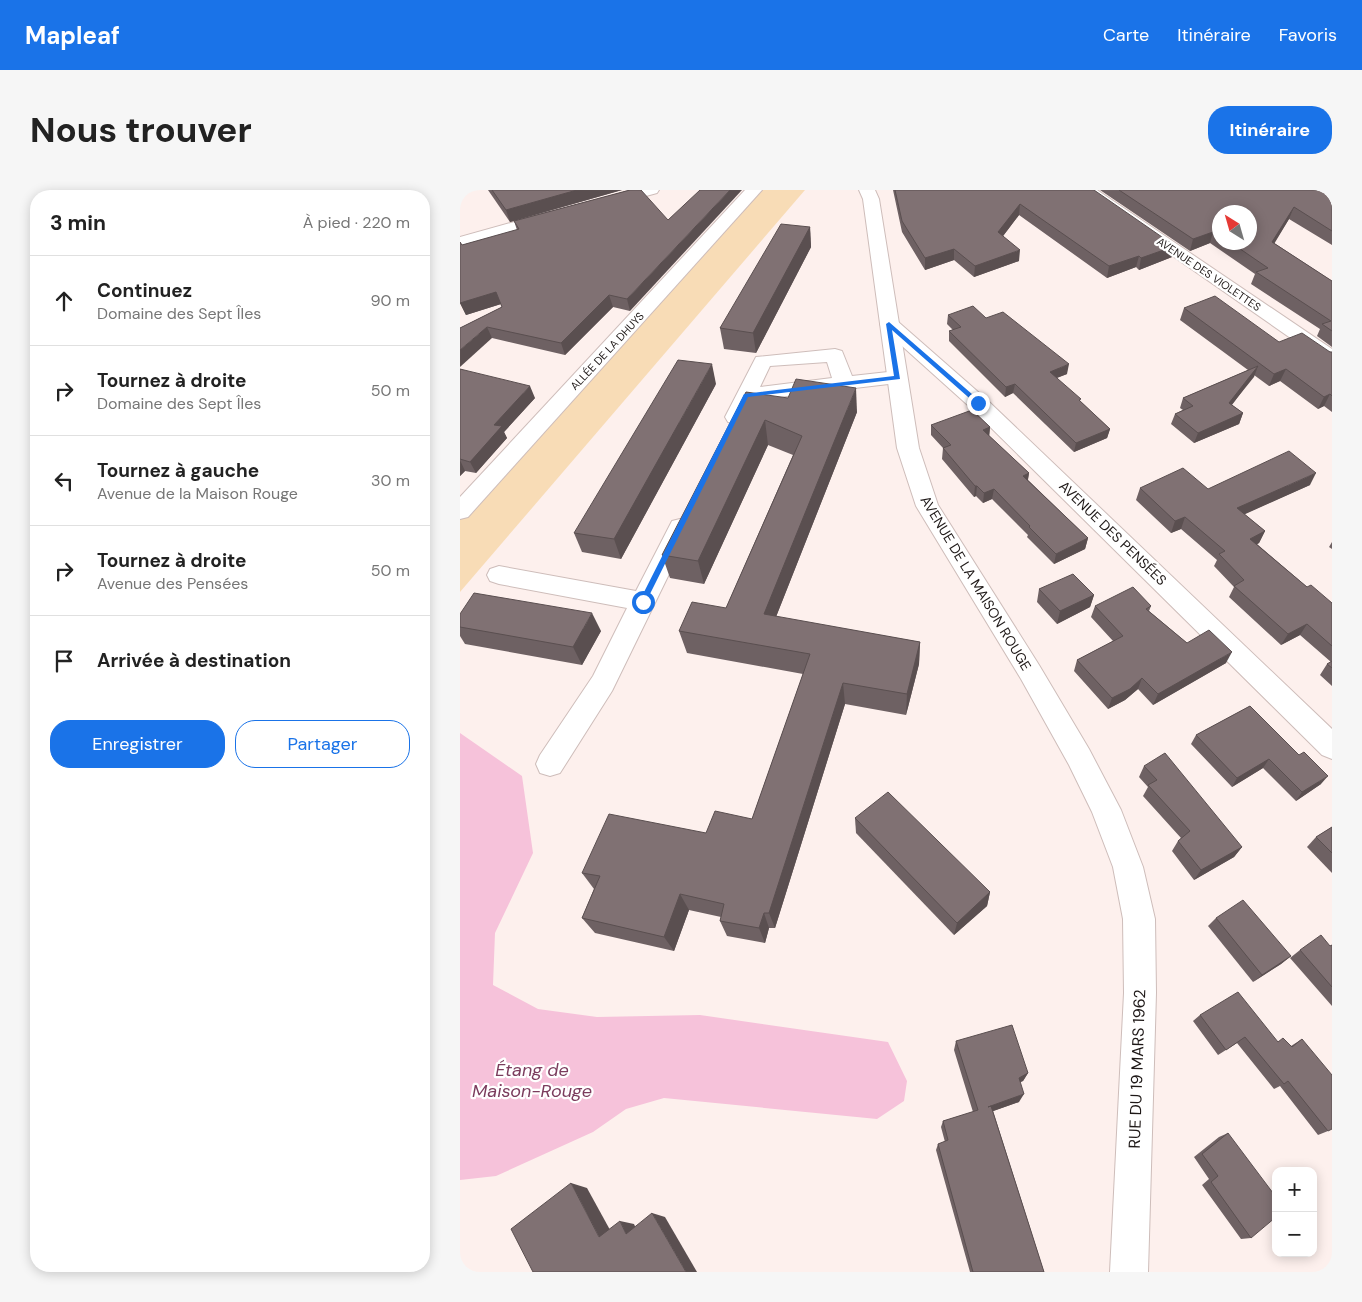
<!DOCTYPE html>
<html lang="fr">
<head>
<meta charset="utf-8">
<style>
  :root { --surface:#fff; --page:#f6f6f6; --text:#222; --muted:#767676; --line:#e0e0e0; --accent:#1a73e8 }
  body { margin:0; font-family:"DM Sans",sans-serif; background:var(--page); color:var(--text) }
  .controls { position:absolute; right:15px; bottom:15px; display:grid; overflow:hidden; border-radius:10px; box-shadow:0 2px 12px #0003 }
  .controls button { width:45px; height:45px; display:grid; place-items:center; padding:0; border:0; border-bottom:1px solid var(--line); background:var(--surface); color:var(--text); font:25px sans-serif }
  .compass { position:absolute; left:752px; top:15px; width:45px; height:45px; border-radius:50%; background:var(--surface); box-shadow:0 2px 12px #0003; rotate:323deg }
  .stop { position:absolute; width:15px; height:15px; margin:-11px; border:4px solid #1a73e8; border-radius:50%; background:#fff }
  .stop.end { background:#1a73e8; border-color:#fff; box-shadow:0 1px 5px #0008 }
  .list { margin:0; padding:0; list-style:none }
  h2 { display:flex; justify-content:space-between; align-items:center; height:65px; margin:0; padding:0 20px; font-size:21px }
  h2 small { font-size:16px; font-weight:400; color:var(--muted) }
  .list li { display:grid; grid-template-columns:32px 1fr auto; gap:15px; align-items:center; box-sizing:border-box; height:90px; padding:0 20px; border-top:1px solid var(--line) }
  .list b { display:block; font-size:19px; white-space:nowrap }
  .list p { margin:0; font-size:16px; white-space:nowrap; color:var(--muted) }
  .list em { font-size:16px; font-style:normal; color:var(--muted) }
  .actions { display:flex; gap:10px; padding:15px 20px }
  .actions a { flex:1; padding:11px 0; border:1px solid var(--accent); border-radius:20px; text-align:center; font-size:18px; color:var(--accent) }
  .actions .main { background:var(--accent); color:#fff }
  .icon { flex:none; width:28px; height:28px; fill:none; stroke:currentColor; stroke-width:2; stroke-linecap:round; stroke-linejoin:round }
  .map { position:relative; flex:none; width:872px; height:1082px; overflow:hidden; border-radius:20px }
  header { display:flex; align-items:center; gap:30px; box-sizing:border-box; height:70px; padding:0 25px; background:var(--accent); color:#fff }
  header strong { font-size:24px }
  nav { display:flex; gap:28px; margin-inline-start:auto; font-size:18px }
  .intro { display:flex; align-items:center; justify-content:space-between; box-sizing:border-box; height:120px; padding:0 30px }
  h1 { margin:0; font-size:35px }
  .button { padding:12px 22px; border-radius:20px; background:var(--accent); color:#fff; font-size:18px; font-weight:700 }
  main { display:flex; gap:30px; padding:0 30px }
  aside { flex:1; background:var(--surface); border-radius:20px; box-shadow:0 2px 12px #0003 }
  .map>svg:first-child { display:block }
  .green { fill:#f8dcb6 }
  .water { fill:#f6c2da }
  .lines { fill:none; stroke-linecap:round; stroke-linejoin:round }
  .minor-casing { stroke:#cebdba; stroke-width:2 }
  .major-casing { stroke:#cebdba; stroke-width:2 }
  .minor { fill:#fff; fill-rule:evenodd }
  .major { fill:#fff; fill-rule:evenodd }
  .wall { fill:#6e6163; fill-rule:evenodd }
  .shaded-wall { fill:#5a4f50 }
  .building { fill:#807173; stroke:#5a4f50 }
  .route { fill:#1a73e8 }
  .labels { text-anchor:middle; dominant-baseline:central; stroke-width:4.5; stroke-linejoin:round; paint-order:stroke }
  .far-street-label { font-size:11px; fill:#1e1817; stroke:#fff }
  .street-label { font-size:14px; fill:#1e1817; stroke:#fff }
  .near-street-label { font-size:16px; fill:#1e1817; stroke:#fff }
  .near-water-label { font-size:18px; font-style:italic; fill:#7b3c5d; stroke:#fff }
</style>
</head>
<body>
<header>
<strong>Mapleaf</strong>
<nav><a>Carte</a><a>Itinéraire</a><a>Favoris</a></nav>
</header>
<div class="intro"><h1>Nous trouver</h1><a class="button">Itinéraire</a></div>
<main>
<aside>
<h2>3 min<small>À pied · 220 m</small></h2>
<ul class="list">
<li><svg class="icon" aria-label="ahead" viewBox="0 0 24 24"><path d="M12 20V5M6 11l6-6 6 6"/></svg><div><b>Continuez</b><p>Domaine des Sept Îles</p></div><em>90 m</em></li>
<li><svg class="icon" aria-label="right" viewBox="0 0 24 24"><path d="M7 20v-9h11M14 6l5 5-5 5"/></svg><div><b>Tournez à droite</b><p>Domaine des Sept Îles</p></div><em>50 m</em></li>
<li><svg class="icon" aria-label="left" viewBox="0 0 24 24"><path d="M17 20v-9H6M10 6l-5 5 5 5"/></svg><div><b>Tournez à gauche</b><p>Avenue de la Maison Rouge</p></div><em>30 m</em></li>
<li><svg class="icon" aria-label="right" viewBox="0 0 24 24"><path d="M7 20v-9h11M14 6l5 5-5 5"/></svg><div><b>Tournez à droite</b><p>Avenue des Pensées</p></div><em>50 m</em></li>
<li><svg class="icon" aria-label="arrive" viewBox="0 0 24 24"><path d="M6 21V4h12l-3 4 3 4H6"/></svg><div><b>Arrivée à destination</b></div></li>
</ul>
<div class="actions"><a class="main">Enregistrer</a><a>Partager</a></div>
</aside>
<div class="map">
<svg width="872" height="1082" viewBox="0 0 872 1082">
  <rect width="100%" height="100%" fill="#fdf0ed"/>
  <path class="green" d="M294 0H345L0 402V321Z"/>
  <path class="water" d="M0 543 62 586 73 663 35 743 33 795 78 819 137 827 240 825 428 852 447 891 444 911 417 929 204 908 166 919 133 942 36 986 0 990Z"/>
  <g class="lines">
    <g class="minor-casing">
      <g id="minor">
        <path d="M285 0H302L8 327 0 329V307Z"/>
        <path d="M618 0H637L872 159V174L865 172Z"/>
        <path d="M429 128 436 130 525 208 872 539V569L862 565 511 218 422 138 420 134 422 130Z"/>
        <path d="M375 159 382 161 392 186 437 181 444 183 447 187 444 191 437 193 294 210 282 232 275 234 268 232 265 227 296 167ZM367 172 372 188 300 197 310 176Z"/>
        <path d="M220 329 228 331 232 337 152 501 100 583 90 586 80 583 76 574 80 565 133 486 167 418 39 394 30 391 27 385 30 379 39 376 176 401 212 331Z"/>
      </g>
    </g>
    <g class="major-casing">
      <g id="major">
        <path d="M172 0H199L197 3 146 17 140 15 138 12 140 9Z"/>
        <path d="M399 0H415L419 9 459 258 478 315 579 475 629 559 661 620 683 677 695 729 696 803 688 1082H650L664 803 663 729 653 677 632 622 609 575 561 489 456 316 437 258 403 9Z"/>
        <path d="M90 22 96 23 98 27 96 31 0 57V47Z"/>
      </g>
    </g>
    <use href="#minor" class="minor"/>
    <use href="#major" class="major"/>
  </g>
  <g class="wall">
    <path d="M28 0H162L50 32Z"/>
    <path d="M170 0V121L153 117 105 165 32 148 0 138 42 117 41 114 6 125 0 113V52L2 55 57 40 54 31Z"/>
    <path d="M433 0H634L712 67 679 80 676 77 647 88 559 25 543 46 559 71 514 87 494 70 465 80 442 42Z"/>
    <path d="M640 0H872V55L829 29 814 53 872 91V157L857 146 860 139 791 94 795 84 750 53 730 61ZM760 22 790 52H760Z"/>
    <path d="M350 37 351 57 296 163 264 159 260 138Z"/>
    <path d="M724 118 819 152 872 162V222L864 216 858 219 820 191 809 196 794 185 772 215 783 223 779 234 734 253 711 234 715 224 723 220 720 218 723 208 788 180 720 130Z"/>
    <path d="M488 125 526 128 607 184 597 188 621 212 650 239 647 248 614 262 553 203 545 207 489 151V141L493 140 487 134Z"/>
    <path d="M0 179 75 208 44 242 47 248 16 283 5 281 0 286Z"/>
    <path d="M256 194 161 369 122 362 114 343Z"/>
    <path d="M286 202 397 222 316 427 460 452 459 474 446 525 385 514 315 738H309L305 753 267 746 260 731 261 727 229 720 214 761 135 743 122 728 134 699 122 683 292 629 343 484 227 463 219 441 266 418 333 265 308 255 244 394 210 388 202 365Z"/>
    <path d="M471 235 530 237 529 246 569 283 568 290 628 348 625 359 594 374 567 347 568 345 532 309 523 313 516 306 514 307 482 269 483 258 471 245Z"/>
    <path d="M850 295 784 324 805 341 799 353 797 354 847 397 872 413V496L860 485 867 474 871 472 840 445 821 455 769 407 774 397 754 376 757 370 721 339 711 343 676 310 680 298 748 299Z"/>
    <path d="M872 352V359L869 357Z"/>
    <path d="M579 399 634 405 630 417 597 434 577 412Z"/>
    <path d="M635 416H691L689 421 727 453 766 473 693 515 678 499 665 510 648 519 614 481 617 470 653 451 631 427Z"/>
    <path d="M0 424 141 441 122 475 5 454 0 446Z"/>
    <path d="M790 516 861 594 836 611 803 578 772 597 731 554 736 545Z"/>
    <path d="M684 576 782 657 774 667 734 690 712 661 718 651 721 648 683 606 688 597 679 587Z"/>
    <path d="M395 628 530 702 527 716 494 745 396 643Z"/>
    <path d="M872 637V683L847 657 856 647Z"/>
    <path d="M756 728 831 766 821 774 793 792 748 736Z"/>
    <path d="M872 755V816L830 768 840 760 870 756Z"/>
    <path d="M740 825 831 856 842 849 868 941 858 945 820 896 814 899 777 853 758 865 733 831Z"/>
    <path d="M496 851 568 883 563 891 560 892 559 912 533 921 584 1082H510L476 960 478 954 485 952 481 937 483 931 513 922 494 860Z"/>
    <path d="M768 943 791 1048 781 1049 742 995 749 989 734 967 759 947Z"/>
  </g>
  <g class="shaded-wall">
    <path d="M117 0H162L50 32 46 20Z"/>
    <path d="M270 0H282L170 121 167 109Z"/>
    <path d="M560 14 559 25 537 54 538 42Z"/>
    <path d="M834 17 829 29 808 64 812 52Z"/>
    <path d="M350 37 351 57 296 163 293 143Z"/>
    <path d="M753 42 750 53 730 61 733 49Z"/>
    <path d="M715 56 712 67 679 80 681 68Z"/>
    <path d="M494 59V70L465 80V68Z"/>
    <path d="M560 60 559 71 514 87 515 76Z"/>
    <path d="M679 66 676 77 647 88 649 76Z"/>
    <path d="M36 102 41 114 6 125 0 113Z"/>
    <path d="M149 105 153 117 105 165 101 153Z"/>
    <path d="M27 137 32 148 0 177V160Z"/>
    <path d="M252 174 256 194 161 369 154 349Z"/>
    <path d="M609 174 607 184 588 191 590 182Z"/>
    <path d="M798 176 794 187 765 223 769 213Z"/>
    <path d="M826 179 820 191 809 196 814 184Z"/>
    <path d="M555 194 553 203 545 207 546 197Z"/>
    <path d="M70 196 75 208 44 242 47 248 16 283 10 272 34 235Z"/>
    <path d="M396 198 397 222 308 447 304 424Z"/>
    <path d="M870 204 864 216 858 219 864 207Z"/>
    <path d="M783 223 779 234 734 253 738 243Z"/>
    <path d="M305 230 308 255 244 394 238 371Z"/>
    <path d="M530 237 529 248 523 240Z"/>
    <path d="M650 239 647 248 614 262 616 253Z"/>
    <path d="M0 270 5 281 0 286Z"/>
    <path d="M569 283 567 294 563 286Z"/>
    <path d="M856 283 850 295 772 330 777 318Z"/>
    <path d="M515 296H517L516 306 514 307Z"/>
    <path d="M534 299 532 309 523 313 524 303Z"/>
    <path d="M725 327 721 339 711 343 715 331Z"/>
    <path d="M805 341 799 353 785 361 790 349Z"/>
    <path d="M628 348 625 359 594 374 596 364Z"/>
    <path d="M634 405 630 417 597 434 600 421Z"/>
    <path d="M132 423 141 441 122 475 113 457Z"/>
    <path d="M847 434 840 445 821 455 828 444Z"/>
    <path d="M460 452 459 474 446 525 447 504Z"/>
    <path d="M772 462 766 473 693 515 698 504Z"/>
    <path d="M682 488 678 499 665 510 648 519 652 508Z"/>
    <path d="M383 493 385 514 315 738 309 723Z"/>
    <path d="M809 569 803 578 772 597 777 588Z"/>
    <path d="M868 586 861 594 836 611 842 602Z"/>
    <path d="M782 657 774 667 734 690 741 680Z"/>
    <path d="M530 702 527 716 494 745 497 733Z"/>
    <path d="M220 704 229 720 214 761 204 747Z"/>
    <path d="M304 723 309 738 305 753 299 738Z"/>
    <path d="M831 766 821 774 793 792 802 785Z"/>
    <path d="M568 883 563 891 554 895 559 888Z"/>
    <path d="M564 904 559 912 525 924 528 917Z"/>
    <path d="M111 993 127 998 155 1049 139 1047Z"/>
    <path d="M192 1023 205 1027 237 1082H226Z"/>
    <path d="M160 1031 174 1034 180 1047 166 1044Z"/>
  </g>
  <g class="building">
    <path d="M32 0H117L46 20Z"/>
    <path d="M170 0H181L208 30 240 0H270L167 109 149 105 101 153 27 137 0 160V138L42 117 36 102 0 113V52L2 55 59 39 54 31Z"/>
    <path d="M435 0H634L715 56 681 68 679 66 649 76 560 14 538 42 560 60 515 76 494 59 465 68 442 31Z"/>
    <path d="M659 0H872V41L834 17 812 52 872 91V141L862 134 871 131 796 82 808 78 770 52H790V22H760V46L753 42 733 49Z"/>
    <path d="M321 34 350 37 293 143 260 138Z"/>
    <path d="M755 106 819 152 842 143 870 162H872V206L870 204 864 207 826 179 814 184 724 118Z"/>
    <path d="M513 116 526 128 543 122 609 174 590 182 621 209 619 210 650 239 616 253 555 194 546 197 489 141 501 137 488 125Z"/>
    <path d="M218 170 252 174 154 349 114 343Z"/>
    <path d="M798 176 769 213 783 223 738 243 715 224 733 216 723 208Z"/>
    <path d="M0 179 70 196 34 235 42 236 10 272 0 269Z"/>
    <path d="M336 189 396 198 304 424 460 452 447 504 383 493 309 723H304L299 738 260 731 264 714 220 704 204 747 122 728 140 686 122 683 149 624 246 643 255 621 292 629 350 464 219 441 232 412 266 418 342 246 305 230 238 371 202 365 286 202 328 208Z"/>
    <path d="M512 220 530 237 523 240 569 283 563 286 628 348 596 364 569 337 570 336 534 299 524 303 517 296H515L483 258 491 255 471 235Z"/>
    <path d="M829 261 856 283 777 318 805 341 790 349 847 397 851 395 872 413V456L847 434 828 444 774 396 784 390 759 364 765 361 725 327 715 331 680 298 723 278 748 299Z"/>
    <path d="M613 384 634 405 600 421 579 399Z"/>
    <path d="M673 397 691 416 686 419 727 453 749 440 772 462 698 504 682 488 670 499 652 508 617 470 663 446 635 416Z"/>
    <path d="M14 403 132 423 113 457 0 437V424Z"/>
    <path d="M872 471V478L867 474Z"/>
    <path d="M790 516 839 565 844 562 868 586 842 602 809 569 777 588 736 545Z"/>
    <path d="M705 563 782 657 741 680 718 651 730 641 688 595 697 590 684 576Z"/>
    <path d="M428 602 530 702 497 733 395 628Z"/>
    <path d="M872 637V663L856 647Z"/>
    <path d="M783 710 831 766 802 785 756 728Z"/>
    <path d="M861 745 870 756 872 755V797L840 760Z"/>
    <path d="M778 802 818 852 823 848 832 857 842 849 872 885V939L868 941 828 891 824 894 785 847 766 860 740 825Z"/>
    <path d="M552 835 568 883 559 888 564 904 528 917 531 916 584 1082H513L478 954 488 950 483 931 518 920 496 851Z"/>
    <path d="M768 943 816 1007V1027L791 1048 751 992 758 986 742 964Z"/>
    <path d="M111 993 139 1047 160 1031 166 1044 192 1023 226 1082H73L51 1039Z"/>
  </g>
  <path class="route" d="M429 132 520 211V214H516L432 140 440 189 288 207 186 412 185 414H180L179 412 284 204 434 186 426 134Z"/>
  <g class="labels">
    <g class="far-street-label">
      <text transform="translate(749 84) rotate(34)">AVENUE DES VIOLETTES</text>
      <text transform="translate(147 161) rotate(-47)">ALLÉE DE LA DHUYS</text>
    </g>
    <g class="street-label">
      <text transform="translate(653 343) rotate(44)">AVENUE DES PENSÉES</text>
      <text transform="translate(516 393) rotate(59)">AVENUE DE LA MAISON ROUGE</text>
    </g>
    <g class="near-street-label">
      <text transform="translate(677 879) rotate(-88)">RUE DU 19 MARS 1962</text>
    </g>
    <g class="near-water-label">
      <text x="72" y="880">Étang de<tspan x="72" dy="21">Maison-Rouge</tspan></text>
    </g>
  </g>
</svg>
<div class="controls">
<button>+</button>
<button>−</button>
</div>
<svg class="compass" viewBox="-18 -18 36 36"><path d="M0-13l5 13h-10z" fill="#e53935"/><path d="M0 13l5-13h-10z" fill="#767676"/></svg>
<div class="stop" style="left:183px;top:412px"></div>
<div class="stop end" style="left:518px;top:213px"></div>
</div>
</main>
</body>
</html>
